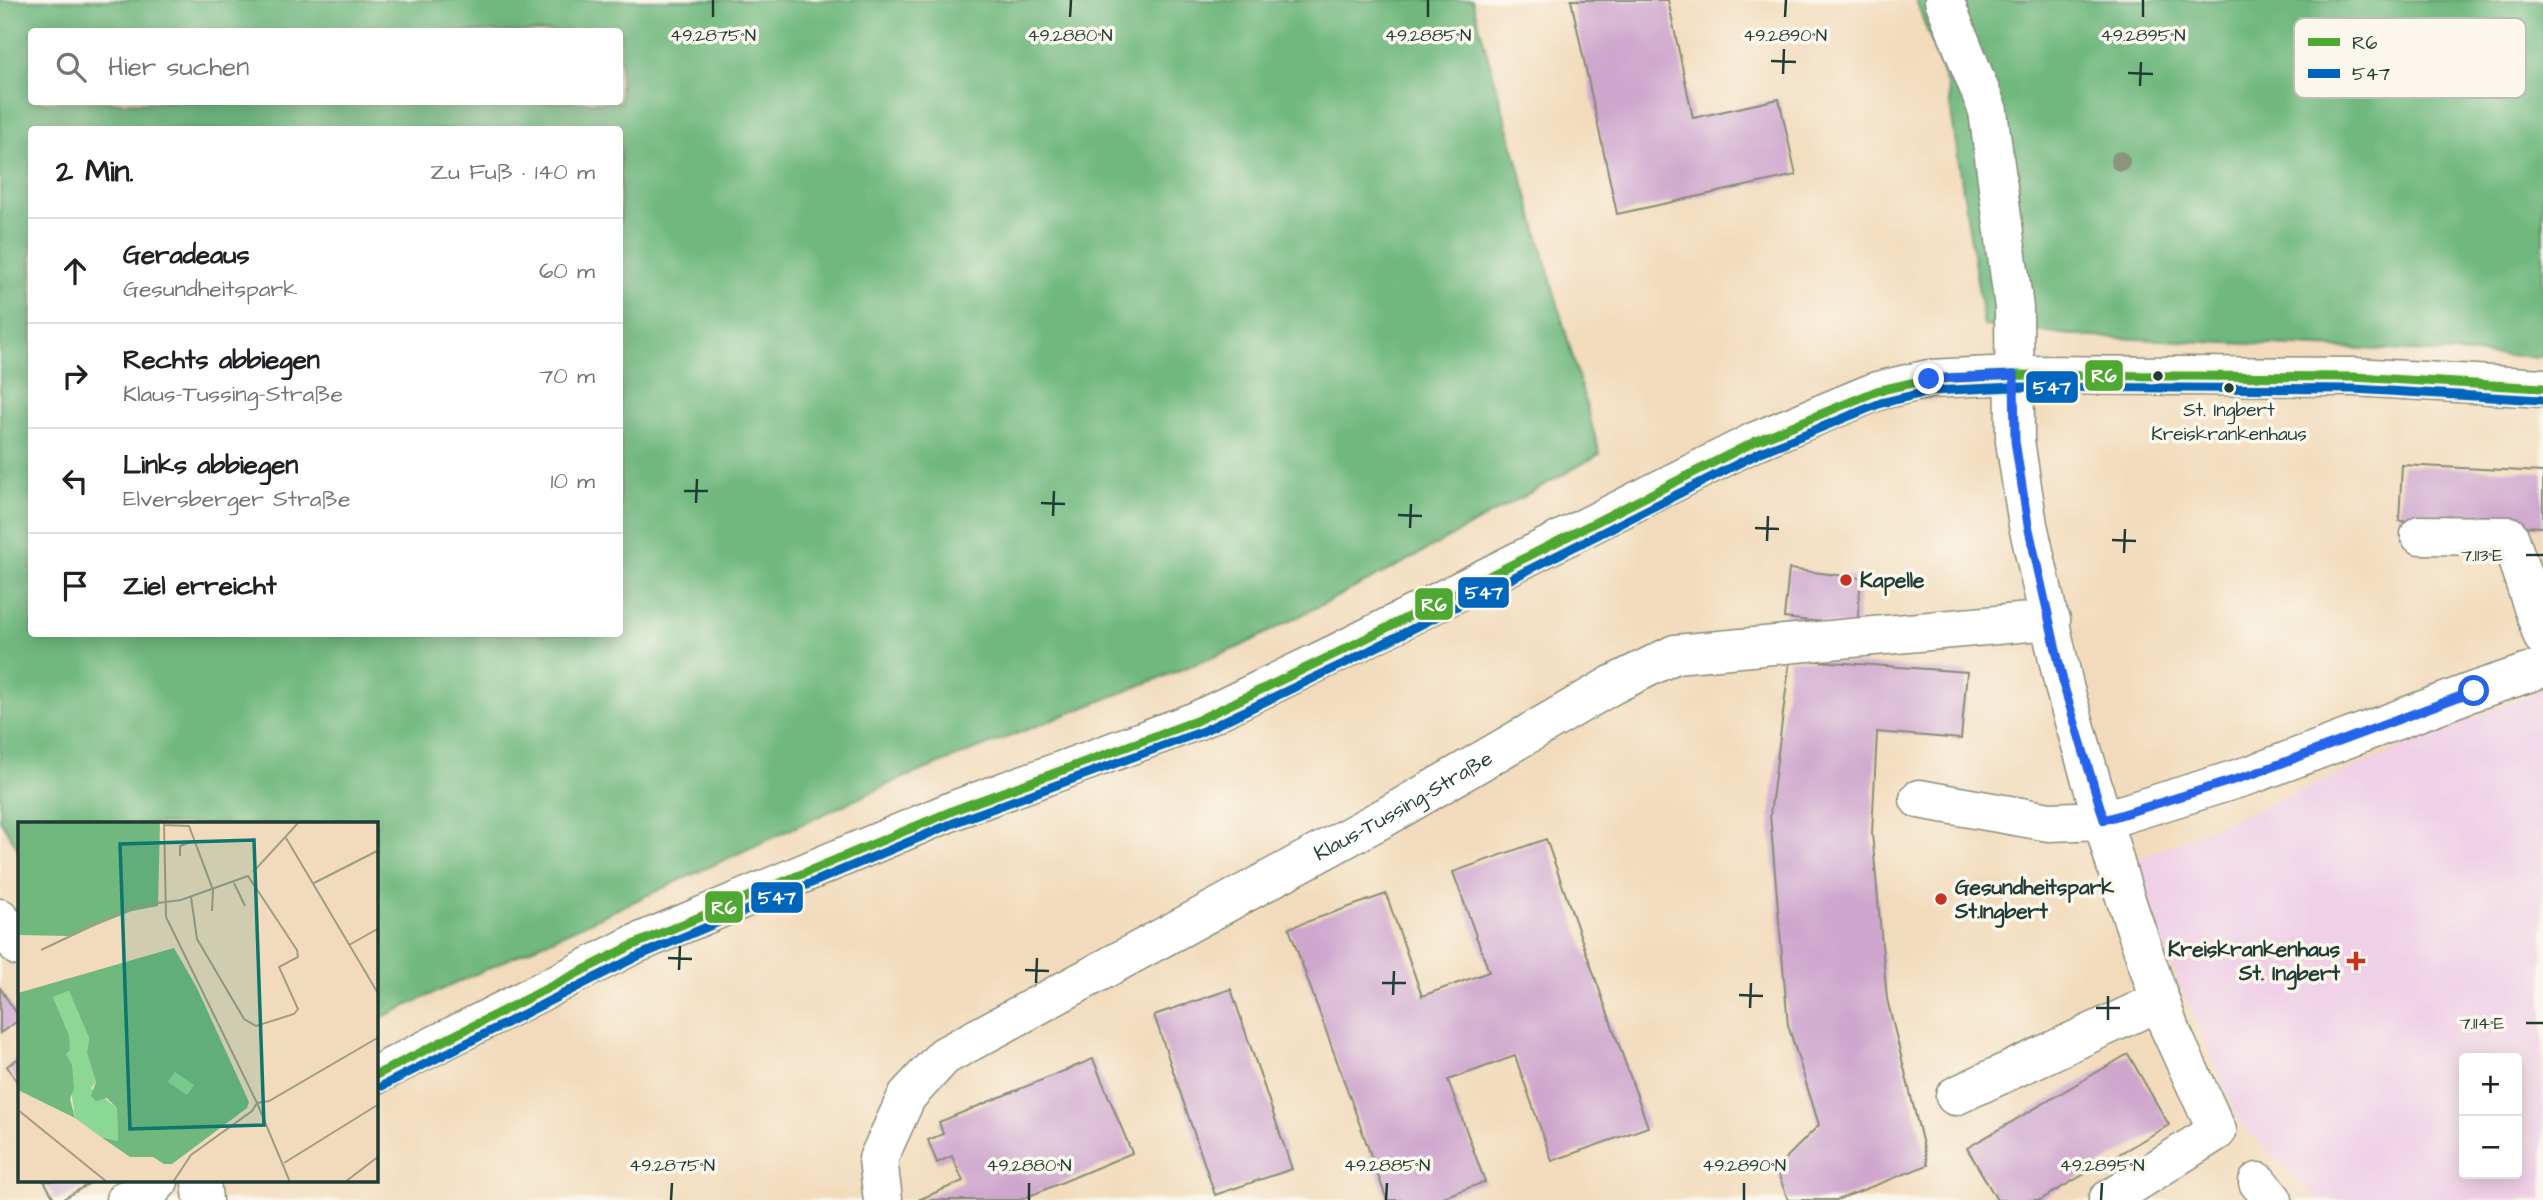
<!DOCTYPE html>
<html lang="de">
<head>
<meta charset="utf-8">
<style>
  :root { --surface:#fff; --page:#f2f2f2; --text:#202124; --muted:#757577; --line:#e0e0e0 }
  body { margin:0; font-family:"Architects Daughter",sans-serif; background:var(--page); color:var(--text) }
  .controls { position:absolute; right:21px; bottom:21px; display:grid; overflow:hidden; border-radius:7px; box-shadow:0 4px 18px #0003 }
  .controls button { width:63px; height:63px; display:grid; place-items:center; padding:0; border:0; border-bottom:2px solid var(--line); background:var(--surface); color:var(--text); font:35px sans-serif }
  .stop { position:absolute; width:21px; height:21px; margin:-16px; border:5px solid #2563eb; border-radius:50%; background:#fff }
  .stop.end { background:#2563eb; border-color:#fff; box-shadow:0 2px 7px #0008 }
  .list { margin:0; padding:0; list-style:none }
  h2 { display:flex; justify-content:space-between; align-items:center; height:91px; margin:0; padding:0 28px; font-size:30px }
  h2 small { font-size:23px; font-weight:400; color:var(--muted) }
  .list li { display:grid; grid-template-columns:46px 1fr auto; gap:21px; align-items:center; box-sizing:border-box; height:105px; padding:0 28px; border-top:2px solid var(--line) }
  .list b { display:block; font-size:26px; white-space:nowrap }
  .list p { margin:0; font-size:23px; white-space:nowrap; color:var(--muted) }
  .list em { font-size:23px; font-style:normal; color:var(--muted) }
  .icon { flex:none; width:38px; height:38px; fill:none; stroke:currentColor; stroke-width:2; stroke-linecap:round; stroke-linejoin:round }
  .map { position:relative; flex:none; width:2543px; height:1200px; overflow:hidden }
  .search { position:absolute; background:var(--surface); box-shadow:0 4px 18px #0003; left:28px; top:28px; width:595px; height:77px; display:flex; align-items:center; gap:18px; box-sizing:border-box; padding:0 24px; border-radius:7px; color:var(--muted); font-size:26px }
  .panel { position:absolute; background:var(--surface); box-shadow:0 4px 18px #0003; left:28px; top:126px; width:595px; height:511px; border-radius:7px }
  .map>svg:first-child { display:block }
  .built { fill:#efd0e6; fill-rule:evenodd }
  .forest { fill:#70b87e; stroke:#487a59; stroke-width:2; fill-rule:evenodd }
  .building { fill:#cea6ce }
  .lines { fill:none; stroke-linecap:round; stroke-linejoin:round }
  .minor-casing { stroke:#888c78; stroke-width:41 }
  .major-casing { stroke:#888c78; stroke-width:41 }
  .minor { stroke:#fff; stroke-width:38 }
  .major { stroke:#fff; stroke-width:38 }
  .bus-1-casing { stroke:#fbf7ec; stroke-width:14 }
  .bus-2-casing { stroke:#fbf7ec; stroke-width:14 }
  .bus-1 { stroke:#4ea831; stroke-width:9 }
  .bus-2 { stroke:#0065bd; stroke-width:9 }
  .tree { fill:#8a957c }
  .route { stroke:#2563eb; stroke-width:9 }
  .ticks { fill:none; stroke:#1f3d34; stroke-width:2.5 }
  .bus-dot { fill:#1f3d34; stroke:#fbf7ec; stroke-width:2.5 }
  .poi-dot { fill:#c8321e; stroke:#fbf7ec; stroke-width:2.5 }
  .labels { text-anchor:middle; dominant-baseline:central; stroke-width:7; stroke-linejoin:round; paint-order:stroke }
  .bus-label { font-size:19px; fill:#1f3d34; stroke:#fbf7ec }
  .poi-label { font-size:21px; font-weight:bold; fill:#1f3d34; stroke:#fbf7ec; text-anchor:start }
  .street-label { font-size:21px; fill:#1f3d34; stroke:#fbf7ec }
  .inset-road { fill:none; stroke:#9e9c86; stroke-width:2 }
  .view { fill:#0f766e; fill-opacity:0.15; stroke:#0f766e; stroke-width:3.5 }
  .inset-edge { fill:none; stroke:#1f3d34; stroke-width:3.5 }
  .key { fill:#fbf7ec; stroke:#b9bfb5; stroke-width:2 }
  .key-label { font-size:19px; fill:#1f3d34 }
  .ticks-label { font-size:18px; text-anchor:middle; fill:#1f3d34; stroke:#fbf7ec; stroke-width:7; stroke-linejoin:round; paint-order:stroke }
  .line-badge { stroke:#fbf7ec; stroke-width:2.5 }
  .badge-label { font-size:19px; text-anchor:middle; font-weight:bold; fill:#fff }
</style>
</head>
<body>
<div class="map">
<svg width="2543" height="1200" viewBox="0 0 2543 1200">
  <rect width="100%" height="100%" fill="#fbf7ec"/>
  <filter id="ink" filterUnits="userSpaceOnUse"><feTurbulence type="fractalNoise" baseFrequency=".0143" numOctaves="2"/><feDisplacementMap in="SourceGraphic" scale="14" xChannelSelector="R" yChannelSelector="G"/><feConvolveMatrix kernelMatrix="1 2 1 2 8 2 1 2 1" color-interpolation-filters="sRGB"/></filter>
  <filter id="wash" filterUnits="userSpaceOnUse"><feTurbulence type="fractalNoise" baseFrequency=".00686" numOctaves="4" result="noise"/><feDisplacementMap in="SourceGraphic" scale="28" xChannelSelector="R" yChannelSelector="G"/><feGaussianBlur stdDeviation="1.57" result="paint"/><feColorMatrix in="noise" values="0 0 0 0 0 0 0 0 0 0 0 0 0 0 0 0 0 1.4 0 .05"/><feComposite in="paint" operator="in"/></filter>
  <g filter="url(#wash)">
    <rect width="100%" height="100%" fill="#f2dbbc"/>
    <path class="built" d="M2543 689V1200H2317L2240 1123 2127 863ZM2464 1058H2517V1174H2464Z"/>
    <g class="forest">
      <path d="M0 0H1472L1600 454 1401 564 1239 647 898 780 376 1020V824H19V850L0 820ZM32 32H620V102H32ZM32 130H620V634H32Z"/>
      <path d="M1916 0H2543V357L2092 337 1984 326 1947 85Z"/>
    </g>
    <g id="blocks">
      <g class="building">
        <path d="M1571 0H1668L1693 118 1779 99 1796 175 1617 214Z"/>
        <path d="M2402 465 2543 472V527L2399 521Z"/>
        <path d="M1789 569 1861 578 1857 626 1784 618Z"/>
        <path d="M1790 659 1967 672 1961 739 1877 732 1872 833 1887 999 1928 1165 1837 1200H1788L1776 1168 1819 1125 1788 1025 1770 815Z"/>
        <path d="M1546 839 1648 1127 1552 1161 1515 1056 1448 1080 1485 1182 1435 1200H1387L1289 928 1386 894 1422 996 1489 972 1453 872Z"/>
        <path d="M0 988 19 1017V1020L0 1033Z"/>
        <path d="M1231 989 1292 1169 1215 1195 1154 1015Z"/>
        <path d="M2128 1054 2169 1125 2040 1200H1997L1967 1148Z"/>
        <path d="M19 1058V1085L7 1066Z"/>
        <path d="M1093 1059 1132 1153 1020 1200H918L963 1181 952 1156 937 1163 928 1140 943 1134 939 1122Z"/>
        <path d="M44 1181H94L61 1200H55Z"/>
      </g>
    </g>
  </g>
  <g filter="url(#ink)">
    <use href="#blocks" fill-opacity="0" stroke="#888c78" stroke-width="2"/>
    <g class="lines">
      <g class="minor-casing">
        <g id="minor">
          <path d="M1944 0 1988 111 2014 308 2015 441 2028 525 2065 690 2124 894 2169 1027 2217 1131 2108 1200"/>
          <path d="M2420 535 2509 536 2543 637"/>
          <path d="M1919 799 2049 822 2104 820 2253 774 2474 691 2543 668"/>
          <path d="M1955 1096 2160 1001"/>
          <path d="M201 1181 203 1200"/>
          <path d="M2258 1182 2273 1200"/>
          <path d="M125 1200 150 1191 159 1181"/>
          <path id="s1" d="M883 1200 878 1159 907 1096 944 1056 1387 816 1612 685 1675 654 2051 620"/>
        </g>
      </g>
      <g class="major-casing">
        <g id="major">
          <path d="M0 918 19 947"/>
          <path d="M376 1075 633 945 957 809 1196 721 1337 653 1756 441 1877 391 1929 379 2013 375 2354 377 2543 388"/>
        </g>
      </g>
      <use href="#minor" class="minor"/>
      <use href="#major" class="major"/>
      <g class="bus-1-casing">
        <path id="bus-1" d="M376 1075 633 945 957 809 1196 721 1337 653 1756 441 1877 391 1929 379 2013 375 2354 377 2543 388"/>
      </g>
      <g class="bus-2-casing">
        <path id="bus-2" d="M382 1086 638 956 961 820 1201 732 1343 664 1761 452 1881 403 1931 391 2013 387 2354 389 2542 400"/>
      </g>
      <use href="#bus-1" class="bus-1"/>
      <use href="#bus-2" class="bus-2"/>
    </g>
    <circle class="tree" cx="2120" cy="161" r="10"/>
  </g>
  <g class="lines" filter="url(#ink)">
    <path class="route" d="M1929 379 2014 375 2015 441 2028 525 2065 690 2104 820 2253 774 2474 691"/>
  </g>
  <path class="ticks" d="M713 17V0M1070 17 1071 0M1428 17V0M1785 17 1786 0M2143 17V0M1771 61 1796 62M2128 73 2153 74M1783 74 1784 49M2140 86 2141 62M684 491H708M696 503 697 479M1041 503 1065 504M1398 515 1422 516M1053 516 1054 491M1410 528 1411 504M1755 528 1779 529M2112 540 2136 541M1767 541 1768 516M2124 553 2125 529M2526 555H2543M668 958 692 959M679 970 680 946M1025 970 1049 971M1036 983 1037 958M1382 983H1406M1393 995 1394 971M1739 995 1763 996M1750 1008 1751 983M2096 1008H2120M2108 1020V996M2526 1023H2543M671 1200 672 1183M1029 1200V1183M1386 1200 1387 1183M1744 1200V1183M2101 1200 2102 1183"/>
  <g class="bus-dot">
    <circle cx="2158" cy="376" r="6"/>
    <circle cx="2229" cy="388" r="6"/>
  </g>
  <g class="poi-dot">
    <circle cx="1846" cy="580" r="7"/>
    <circle cx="1941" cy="899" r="7"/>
    <path d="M2352.5 950.5h7v7h7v7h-7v7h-7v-7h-7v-7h7z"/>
  </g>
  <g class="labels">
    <g class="bus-label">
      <text x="2229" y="410">St. Ingbert<tspan x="2229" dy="24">Kreiskrankenhaus</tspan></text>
    </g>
    <g class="poi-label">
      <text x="1860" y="580">Kapelle</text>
      <text x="1955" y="887">Gesundheitspark<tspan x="1955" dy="24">St.Ingbert</tspan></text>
      <text x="2340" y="949" text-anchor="end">Kreiskrankenhaus<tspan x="2340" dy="24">St. Ingbert</tspan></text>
    </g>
    <g class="street-label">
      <text stroke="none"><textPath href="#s1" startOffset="688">Klaus-Tussing-Straße</textPath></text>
    </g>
  </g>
  <g transform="translate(18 822)">
    <rect width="360" height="360" fill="#f2dbbc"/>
    <path d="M51 169 71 216 69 231 78 260 73 266 99 286 100 319 83 315 57 296 48 232 51 213 35 175ZM158 249 177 263 169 274 150 260Z" fill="#8bd795"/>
    <path d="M0 0H142L140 84 114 89 51 114 0 113ZM156 126 179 166 231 280 229 286 154 342H146L135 335H112L83 315 100 319 99 286 89 276 78 279 73 274 78 260 69 231 71 216 51 169 35 175 51 213 52 228 48 232 54 243 56 266 52 277 57 296 0 268V171ZM157 250 176 263 169 273 150 260Z" fill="#70b87e" fill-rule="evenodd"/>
    <path class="inset-road" d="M146 0 148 95 239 281 234 289 173 333 155 360M146 3 171 4 195 68 194 89M268 16 361 173M162 34V24L176 19M235 50 281 0M216 61 227 84M296 61 361 28M331 123 361 106M23 128 116 84 163 78 230 54 279 128 280 135 261 145 280 187 276 192 238 204 226 197 179 117 173 75M239 281 251 279 361 215M239 281 272 360M0 288 89 360M266 341 361 282M327 360 361 334"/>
    <path class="view" d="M236 18 246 303 112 307 102 22Z"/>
    <rect width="360" height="360" class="inset-edge"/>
  </g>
  <rect x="2294" y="18" width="232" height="80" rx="10" class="key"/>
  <rect x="2308" y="38" width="32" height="8" fill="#4ea831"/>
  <rect x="2308" y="69" width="32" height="9" fill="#0065bd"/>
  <g class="key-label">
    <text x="2352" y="49">R6</text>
    <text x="2352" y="80">547</text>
  </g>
  <g class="ticks-label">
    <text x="713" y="41">49.2875°N</text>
    <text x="1070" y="41">49.2880°N</text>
    <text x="1428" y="41">49.2885°N</text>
    <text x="1785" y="41">49.2890°N</text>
    <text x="2143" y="41">49.2895°N</text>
    <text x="2482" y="561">7.113°E</text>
    <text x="2482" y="1029">7.114°E</text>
    <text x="672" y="1171">49.2875°N</text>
    <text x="1029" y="1171">49.2880°N</text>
    <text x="1387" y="1171">49.2885°N</text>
    <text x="1744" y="1171">49.2890°N</text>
    <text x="2102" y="1171">49.2895°N</text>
  </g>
  <g class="line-badge">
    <rect x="2084" y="359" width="40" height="33" rx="7" fill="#4ea831"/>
    <rect x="2025" y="370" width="54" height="34" rx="7" fill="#0065bd"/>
    <rect x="1457" y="576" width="53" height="33" rx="7" fill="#0065bd"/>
    <rect x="1414" y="587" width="40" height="34" rx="7" fill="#4ea831"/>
    <rect x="750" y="881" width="54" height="33" rx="7" fill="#0065bd"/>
    <rect x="704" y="890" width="40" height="34" rx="7" fill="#4ea831"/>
  </g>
  <g class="badge-label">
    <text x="2104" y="382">R6</text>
    <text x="2052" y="394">547</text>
    <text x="1484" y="599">547</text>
    <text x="1434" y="611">R6</text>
    <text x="777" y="904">547</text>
    <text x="724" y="914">R6</text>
  </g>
</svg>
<div class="controls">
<button>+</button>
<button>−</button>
</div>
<div class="stop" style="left:2474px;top:691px"></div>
<div class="stop end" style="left:1929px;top:379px"></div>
<div class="search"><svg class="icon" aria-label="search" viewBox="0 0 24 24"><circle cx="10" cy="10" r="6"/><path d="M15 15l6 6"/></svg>Hier suchen</div>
<section class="panel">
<h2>2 Min.<small>Zu Fuß · 140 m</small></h2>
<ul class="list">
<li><svg class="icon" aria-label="ahead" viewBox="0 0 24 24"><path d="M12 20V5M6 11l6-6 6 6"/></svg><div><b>Geradeaus</b><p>Gesundheitspark</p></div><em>60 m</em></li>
<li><svg class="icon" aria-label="right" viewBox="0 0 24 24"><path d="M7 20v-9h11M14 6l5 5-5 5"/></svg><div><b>Rechts abbiegen</b><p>Klaus-Tussing-Straße</p></div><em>70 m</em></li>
<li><svg class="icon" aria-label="left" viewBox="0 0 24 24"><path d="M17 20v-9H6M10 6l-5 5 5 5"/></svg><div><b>Links abbiegen</b><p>Elversberger Straße</p></div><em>10 m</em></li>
<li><svg class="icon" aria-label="arrive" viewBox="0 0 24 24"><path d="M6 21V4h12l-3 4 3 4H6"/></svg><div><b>Ziel erreicht</b></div></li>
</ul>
</section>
</div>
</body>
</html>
